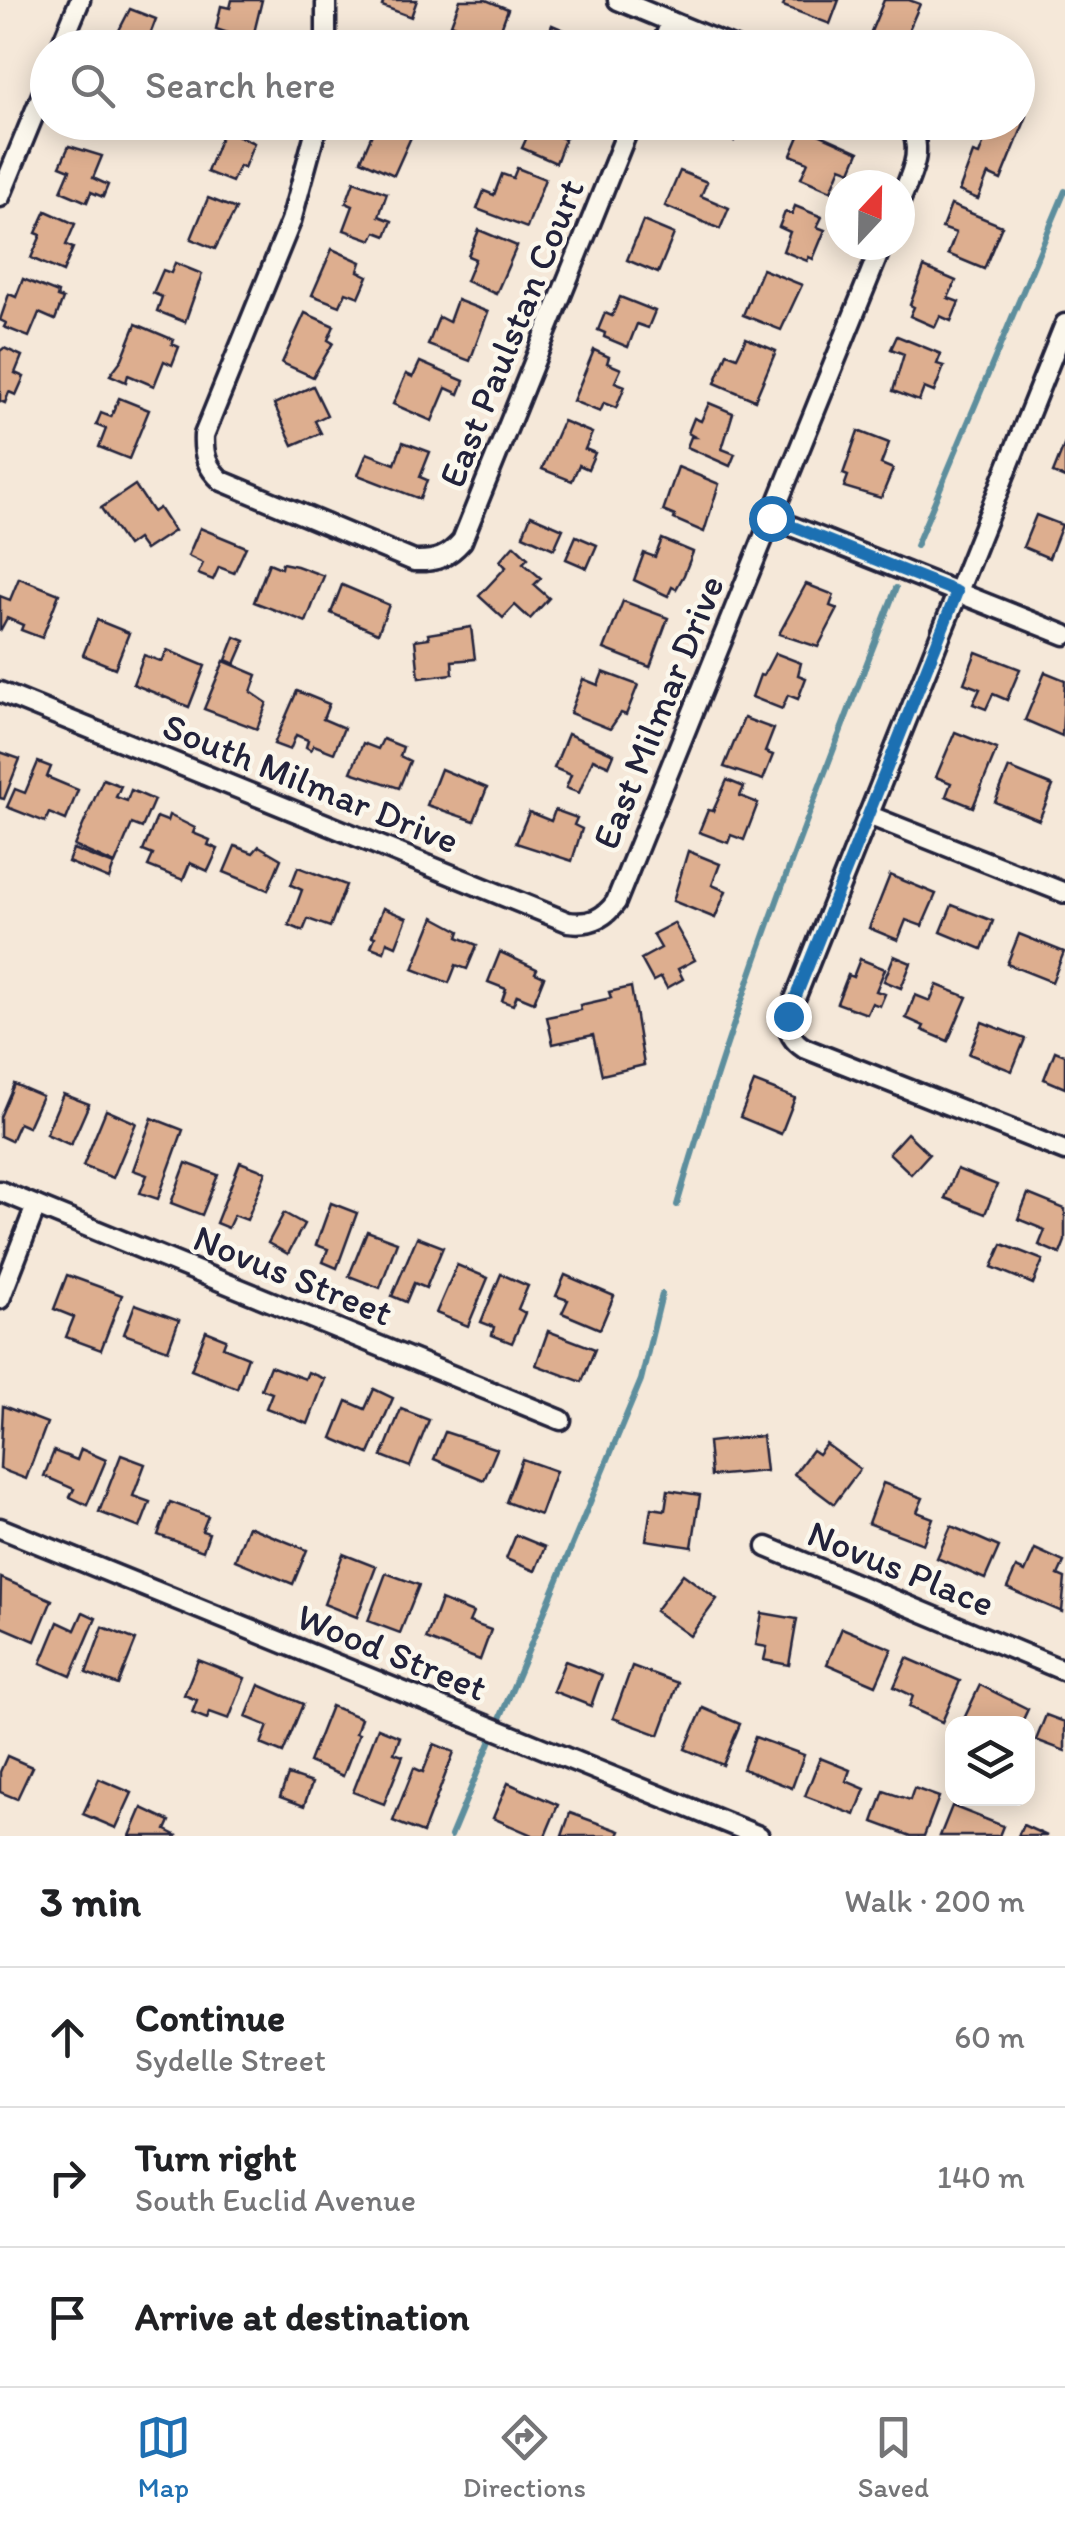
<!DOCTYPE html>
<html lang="en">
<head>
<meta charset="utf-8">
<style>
  :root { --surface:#fff; --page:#f6f6f6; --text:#202124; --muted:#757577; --line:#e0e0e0; --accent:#1f6fb2 }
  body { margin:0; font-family:Itim,sans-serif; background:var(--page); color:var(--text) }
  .controls { position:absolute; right:30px; bottom:30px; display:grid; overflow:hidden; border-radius:20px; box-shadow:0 5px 25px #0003 }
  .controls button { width:90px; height:90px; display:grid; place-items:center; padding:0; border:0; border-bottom:2px solid var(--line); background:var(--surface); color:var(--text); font:50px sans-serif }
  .compass { position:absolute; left:825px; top:170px; width:90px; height:90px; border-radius:50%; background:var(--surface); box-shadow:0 5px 25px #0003; rotate:22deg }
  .stop { position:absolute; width:30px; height:30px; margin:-22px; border:8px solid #1f6fb2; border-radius:50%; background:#fff }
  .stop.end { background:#1f6fb2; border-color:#fff; box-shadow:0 2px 10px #0008 }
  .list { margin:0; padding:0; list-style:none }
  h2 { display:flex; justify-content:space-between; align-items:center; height:130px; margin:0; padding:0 40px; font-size:42px }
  h2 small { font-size:32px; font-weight:400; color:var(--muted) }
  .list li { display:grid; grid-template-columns:65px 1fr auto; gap:30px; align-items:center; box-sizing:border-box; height:140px; padding:0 40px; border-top:2px solid var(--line) }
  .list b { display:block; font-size:38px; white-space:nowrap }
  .list p { margin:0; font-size:32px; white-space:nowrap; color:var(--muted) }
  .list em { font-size:32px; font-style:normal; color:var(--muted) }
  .icon { flex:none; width:55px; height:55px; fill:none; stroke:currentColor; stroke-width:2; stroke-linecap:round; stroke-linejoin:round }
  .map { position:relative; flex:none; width:1065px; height:1836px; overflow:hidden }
  .search { position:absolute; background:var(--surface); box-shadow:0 5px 25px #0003; left:30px; right:30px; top:30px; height:110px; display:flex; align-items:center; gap:25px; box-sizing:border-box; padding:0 35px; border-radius:55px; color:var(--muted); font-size:38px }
  .sheet { height:550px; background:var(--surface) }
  nav { display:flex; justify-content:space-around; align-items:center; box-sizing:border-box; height:140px; border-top:2px solid var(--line); background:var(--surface); font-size:28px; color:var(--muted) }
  nav a { display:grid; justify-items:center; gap:5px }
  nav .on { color:var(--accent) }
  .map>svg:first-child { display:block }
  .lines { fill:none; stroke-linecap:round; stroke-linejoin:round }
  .stream { stroke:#5d8e9d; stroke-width:6 }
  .building { fill:#ddae8f; stroke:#22223b; stroke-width:2.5 }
  .street-casing { stroke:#22223b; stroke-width:25 }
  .street { stroke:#fbf7ec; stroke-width:18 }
  .route { stroke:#1f6fb2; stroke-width:12 }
  .labels { text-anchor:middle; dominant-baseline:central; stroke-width:9; stroke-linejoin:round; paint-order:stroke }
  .street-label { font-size:38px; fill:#22223b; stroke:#fbf7ec }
</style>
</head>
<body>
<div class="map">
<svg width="1065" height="1836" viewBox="0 0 1065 1836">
  <rect width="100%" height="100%" fill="#f5e8d9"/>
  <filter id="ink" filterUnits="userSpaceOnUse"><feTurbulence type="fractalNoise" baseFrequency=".01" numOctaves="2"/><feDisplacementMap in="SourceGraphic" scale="20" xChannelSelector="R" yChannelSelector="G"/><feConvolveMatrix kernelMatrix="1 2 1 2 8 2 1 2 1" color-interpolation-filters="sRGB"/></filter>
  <g filter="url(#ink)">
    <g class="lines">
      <g class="stream">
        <path d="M916 546 1065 191"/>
        <path d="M677 1205C737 996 817 791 896 588"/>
        <path d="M451 1836 641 1380 662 1294"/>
      </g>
    </g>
    <g class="building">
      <path d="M232 0H262L252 41 216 29 221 6 230 8Z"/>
      <path d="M384 0H417L411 17 382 6Z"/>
      <path d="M460 0H486L508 9 494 48H460L466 30 451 24Z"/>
      <path d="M785 0H839L830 24 783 6Z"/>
      <path d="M884 0H909L920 4 901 48H887L868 39Z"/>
      <path d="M130 9 156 19 145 48H110Z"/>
      <path d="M552 25 605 47V48H543Z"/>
      <path d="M962 33 969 48H932Z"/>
      <path d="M1018 112 1027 116 1001 180 988 174 978 199 959 191 973 153 979 155 988 131 983 129 986 122H1018Z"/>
      <path d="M83 122H119L117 126 113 124 108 135 82 125Z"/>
      <path d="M377 122H407L416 126 394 175 361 160Z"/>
      <path d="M523 122H563L557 136 565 139 556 163 522 148 532 126Z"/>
      <path d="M693 122H741L734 141Z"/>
      <path d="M803 127 859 152 851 171 841 167 831 191 801 178 808 162 791 155Z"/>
      <path d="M224 129 254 143 244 168 239 166 232 182 207 172Z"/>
      <path d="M69 146 102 156 93 178 108 185 103 197 91 192 87 202 61 191 70 170 60 166Z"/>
      <path d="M517 168 545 179 527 228 477 209 484 191 494 195 502 174 513 178Z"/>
      <path d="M680 171 707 182 701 196 729 208 720 229 665 206Z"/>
      <path d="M354 181 387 193 379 216 392 221 386 236 376 232 372 240 344 230 353 206 346 203Z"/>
      <path d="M208 198 236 209 215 249 191 239Z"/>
      <path d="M951 205 1002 226 984 269 948 254 956 233 942 228Z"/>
      <path d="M795 206 822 217 817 227 825 230 813 259 809 257 807 261 783 251 790 232 779 227 785 212 792 214Z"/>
      <path d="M46 211 75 224 66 245 73 248 63 272 31 258 41 235 36 233Z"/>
      <path d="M643 221 674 234 658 273 627 260Z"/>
      <path d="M479 230 517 246 496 294 466 281 475 259 468 256Z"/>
      <path d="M332 249 361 262 358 271 368 276 359 297 346 292 340 306 312 295Z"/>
      <path d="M175 263 202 274 185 322 157 311 162 297 153 293 163 270 171 273Z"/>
      <path d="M924 267 956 281 948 298 959 302 951 321 940 316 935 327 910 316 914 307 910 305Z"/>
      <path d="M762 269 802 285 781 330 743 315Z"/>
      <path d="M23 279 58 293 57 297 63 299 55 320 39 313 29 337 4 327 6 323 0 320 9 294 16 297Z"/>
      <path d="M620 297 655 311 648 328 637 324 628 347 604 337 605 333 598 330 605 313 612 316Z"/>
      <path d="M457 300 488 312 470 361 428 345 439 317 449 322Z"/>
      <path d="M305 313 334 326 328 340 333 343 313 377 282 363Z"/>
      <path d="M136 324 174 340 172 344 179 347 172 365 164 361 154 386 128 375 126 382 110 375 122 359Z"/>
      <path d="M897 336 941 354 937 364 944 366 934 392 924 388 919 401 893 391 904 354 891 349Z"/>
      <path d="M746 338 776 351 755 400 715 383 727 353 737 357Z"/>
      <path d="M4 348 22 356 15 373 24 377 16 395 9 392 5 403 0 401V351Z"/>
      <path d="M594 350 609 357 607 363 621 369 615 382 625 386 616 408 604 403 600 412 573 401Z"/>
      <path d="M420 362 464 381 459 394 446 388 432 421 393 404 406 374 413 377Z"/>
      <path d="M313 386 327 415 315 421 321 433 293 445 274 404Z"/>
      <path d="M119 398 149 410 129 459 99 447 106 429 96 425 101 413 111 417Z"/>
      <path d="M709 403 733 413 722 449 735 454 730 466 687 447 691 437H695L688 433 694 418 701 421Z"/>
      <path d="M563 421 592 433 585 449 595 453 588 469 579 465 572 481 542 469Z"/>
      <path d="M858 431 889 443 881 464 893 469 881 498 844 487 848 476 843 474Z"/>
      <path d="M403 442 430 452 420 477 427 480 420 499 358 475 367 453 395 464Z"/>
      <path d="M1065 443V478L1053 473Z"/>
      <path d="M678 467 719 484 704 532 674 519 675 516 663 511Z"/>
      <path d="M135 485 153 512 159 508 174 531 145 550 137 539 127 546 101 508Z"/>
      <path d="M531 515 563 529 554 549 523 535Z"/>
      <path d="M1036 515 1062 525 1049 558 1023 547Z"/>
      <path d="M200 528 246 547 234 573 219 567 213 580 198 574 203 563 188 556Z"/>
      <path d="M576 536 597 545 587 568 566 559Z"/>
      <path d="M662 539 693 552 684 575 676 589 672 587 668 596 634 580 644 553 655 557Z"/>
      <path d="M514 545 528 558 523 563 541 578 534 585 549 598 530 619 515 605 503 618 479 596 506 567 500 561Z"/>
      <path d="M269 563 281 568 282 563 297 566 324 576 306 622 254 602Z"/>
      <path d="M19 578 59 594 42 638 21 630 23 625 7 618 0 631V596L10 600Z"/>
      <path d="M806 584 834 595 830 606 838 609 818 647 779 634Z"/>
      <path d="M342 585 389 605 378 633 331 613Z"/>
      <path d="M623 601 668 618 650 667 604 649Z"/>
      <path d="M97 620 129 633 115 668 83 655Z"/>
      <path d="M471 627 475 659 452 661 453 674 419 678 415 640 429 638 428 634Z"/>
      <path d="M235 637 245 641 235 664 226 660Z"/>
      <path d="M167 650 205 666 189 707 133 684 144 655 162 662Z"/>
      <path d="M976 652 1020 669 1007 700 993 694 986 709 973 704 980 689 964 683Z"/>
      <path d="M775 653 801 663 798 675 806 678 798 699 788 695 782 709 752 697 760 675 763 676Z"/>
      <path d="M224 661 257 675 251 692 267 703 257 729 204 709Z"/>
      <path d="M603 672 638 685 626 715 621 713 610 729 570 713 583 679 598 685Z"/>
      <path d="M1045 672 1065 680 1062 736 1025 720Z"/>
      <path d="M297 691 329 704 323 719 344 728 334 753 314 745 311 750 306 747 308 740 296 735 290 750 274 744Z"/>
      <path d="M744 718 774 729 765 752 773 755 763 780 724 767Z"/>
      <path d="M955 732 997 749 973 807 946 796 951 783 936 777Z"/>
      <path d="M568 734 614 754 609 766 593 759 579 793 566 788 571 775 554 768Z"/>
      <path d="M383 739 403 747 400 756 410 761 399 788 351 772 363 743 378 749Z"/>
      <path d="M0 752 20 759 4 799 0 798Z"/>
      <path d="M38 762 51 767 47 777 78 790 66 820 49 813 45 822 7 807 15 789 25 793Z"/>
      <path d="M1009 768 1053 786 1039 820 995 802Z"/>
      <path d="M441 769 487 788 474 821 427 805Z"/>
      <path d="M103 779 121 786 116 797 127 801 131 790 154 800 142 828 132 824 115 864 74 846Z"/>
      <path d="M727 780 744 787 740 796 758 803 744 840 731 835 728 843 699 832 708 810 713 811Z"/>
      <path d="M555 810 577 818 574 825 582 829 572 861 516 843 529 812 551 821Z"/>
      <path d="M169 815 195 828 193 833 210 840 208 845 218 849 208 871 190 863 183 880 148 866 153 855 143 851 157 817 167 821Z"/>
      <path d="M235 846 253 853 259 846 281 859 268 890 224 872Z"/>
      <path d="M73 849 114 865 109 879 68 862Z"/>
      <path d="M688 851 720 864 712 885 726 891 715 918 673 901Z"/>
      <path d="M298 867 346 885 330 927 308 919 303 931 289 925 302 890 291 885Z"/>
      <path d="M890 875 936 894 922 926 906 920 898 940 869 928Z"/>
      <path d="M952 905 993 921 982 949 941 932Z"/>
      <path d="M383 908 407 918 396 946 387 942 384 952 371 947 375 937 372 936Z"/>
      <path d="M434 917 460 931 458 937 477 945 467 969 456 965 449 983 413 969Z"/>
      <path d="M674 923 695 960 678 969 683 979 667 988 661 977 653 981 641 959 661 948 653 934Z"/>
      <path d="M1019 934 1064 952 1052 982 1007 964Z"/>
      <path d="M500 952 537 969 535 973 544 977 534 1002 517 995 513 1005 502 1001 506 989 488 982Z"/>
      <path d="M894 956 911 963 901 988 884 981Z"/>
      <path d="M860 959 885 969 876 991 885 994 880 1006 872 1003 867 1014 837 1003 848 975 853 977Z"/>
      <path d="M937 985 967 997 948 1041 922 1030 924 1026 906 1018 915 995 930 1001Z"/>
      <path d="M631 987 644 1065 602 1075 593 1035 553 1044 547 1017 581 1010 580 1005 611 998 609 992Z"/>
      <path d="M982 1022 1025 1039 1012 1071 969 1054Z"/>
      <path d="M1055 1051 1065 1055V1088L1044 1079Z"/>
      <path d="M754 1082 795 1098 781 1134 740 1117Z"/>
      <path d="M14 1084 42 1096 28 1127 19 1123 11 1141 0 1136V1117Z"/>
      <path d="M63 1094 89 1104 71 1145 46 1134Z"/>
      <path d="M106 1110 136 1123 113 1178 83 1166Z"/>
      <path d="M152 1118 183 1130 158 1199 140 1193 147 1175 133 1170Z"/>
      <path d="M907 1133 929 1154 911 1174 889 1153Z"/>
      <path d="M240 1162 266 1172 247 1220 234 1215 228 1228 216 1223Z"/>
      <path d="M186 1163 218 1175 202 1215 171 1203Z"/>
      <path d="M957 1169 997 1185 985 1214 945 1198Z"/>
      <path d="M1028 1194 1065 1209V1241L1060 1254 1039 1245 1045 1230 1018 1219Z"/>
      <path d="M331 1203 357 1213 337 1268 323 1262 328 1249 316 1245Z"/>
      <path d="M284 1213 304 1224 288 1254 268 1243Z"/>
      <path d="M367 1231 397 1242 380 1288 349 1276Z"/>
      <path d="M417 1237 443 1247 426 1288 414 1283 406 1302 392 1296Z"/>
      <path d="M1002 1244 1043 1260 1033 1284 992 1267Z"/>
      <path d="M457 1265 488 1278 468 1326 436 1313Z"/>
      <path d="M501 1274 528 1286 518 1309 525 1313 512 1343 492 1335 494 1327 481 1322Z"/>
      <path d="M67 1275 122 1295 101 1350 66 1337 74 1317 54 1309Z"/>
      <path d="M565 1275 614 1296 600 1329 562 1313 568 1300 556 1296Z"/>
      <path d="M135 1304 179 1320 168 1350 124 1334Z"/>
      <path d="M206 1331 226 1339 223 1347 248 1357 237 1388 191 1370Z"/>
      <path d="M548 1331 595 1349 582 1382 536 1365Z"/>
      <path d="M270 1366 305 1379 308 1372 325 1379 308 1424 266 1408 272 1393 261 1389Z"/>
      <path d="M374 1389 393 1398 369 1454 332 1438 347 1401 365 1409Z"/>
      <path d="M3 1406 47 1423 26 1479 0 1469Z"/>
      <path d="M401 1409 429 1420 410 1467 382 1456Z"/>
      <path d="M445 1432 497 1449 484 1480 434 1459Z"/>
      <path d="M762 1436 766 1471 711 1476 708 1442Z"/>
      <path d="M826 1444 860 1469 834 1504 794 1474 812 1450 818 1454Z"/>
      <path d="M81 1449 106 1460 87 1505 70 1497 74 1489 44 1476 54 1451 77 1460Z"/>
      <path d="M121 1455 145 1464 133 1496 150 1502 140 1528 99 1512Z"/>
      <path d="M522 1459 556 1471 540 1515 506 1502Z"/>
      <path d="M883 1483 923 1498 917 1512 933 1518 923 1544 868 1523Z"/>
      <path d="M668 1490 700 1495 692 1547 646 1540 651 1508 665 1510Z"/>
      <path d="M170 1502 208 1516 202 1531 209 1533 203 1551 158 1535Z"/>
      <path d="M248 1526 307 1550 293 1584 235 1560Z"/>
      <path d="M951 1526 999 1547 985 1579 937 1558Z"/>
      <path d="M516 1535 545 1547 535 1571 506 1559Z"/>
      <path d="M1035 1549 1064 1562 1058 1575 1065 1578 1062 1612 1007 1588 1016 1568 1025 1572Z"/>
      <path d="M343 1554 376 1567 357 1617 324 1604Z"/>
      <path d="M386 1573 419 1585 400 1633 368 1621Z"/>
      <path d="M683 1574 717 1599 690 1636 655 1611Z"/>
      <path d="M1 1578 52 1600 35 1641 0 1626Z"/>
      <path d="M441 1600 473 1613 469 1622 491 1630 480 1660 426 1639Z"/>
      <path d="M83 1612 96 1618 71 1676 41 1663 58 1622 75 1630Z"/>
      <path d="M762 1613 797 1619 789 1665 764 1660 767 1647 756 1645Z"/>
      <path d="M103 1627 136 1640 118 1685 86 1673Z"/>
      <path d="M842 1628 892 1649 876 1685 827 1664Z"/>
      <path d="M907 1658 960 1681 942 1722 909 1707 913 1696 894 1687Z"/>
      <path d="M198 1660 245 1678 229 1719 210 1712 207 1719 192 1713 197 1700 184 1695Z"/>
      <path d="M565 1661 602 1675 591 1706 553 1691Z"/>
      <path d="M632 1666 678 1683 659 1735 613 1718Z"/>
      <path d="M259 1685 303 1704 283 1753 261 1744 268 1726 246 1717Z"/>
      <path d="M980 1685 1028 1709 1021 1724 962 1723Z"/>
      <path d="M331 1706 361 1718 356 1733 359 1734 343 1776 309 1762Z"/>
      <path d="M703 1708 740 1724 723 1765 685 1749Z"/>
      <path d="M1046 1715 1065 1722V1751L1036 1740Z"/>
      <path d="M378 1728 400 1737 394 1753 403 1756 384 1804 353 1792Z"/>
      <path d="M755 1737 804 1755 792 1788 743 1769Z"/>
      <path d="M434 1744 454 1752 423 1833 393 1821 414 1768 423 1772Z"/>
      <path d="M7 1756 32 1767 17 1799 0 1792V1772Z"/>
      <path d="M820 1758 850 1770 846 1781 865 1789 855 1815 805 1796Z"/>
      <path d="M288 1775 312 1783 304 1806 280 1797Z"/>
      <path d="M99 1779 132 1793 116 1828 83 1814Z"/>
      <path d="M508 1783 558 1805 545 1836H534L493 1818Z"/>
      <path d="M914 1788 939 1797 924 1836H911L873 1822 884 1791 910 1800Z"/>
      <path d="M952 1806 1003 1826 999 1836H940Z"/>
      <path d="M142 1808 170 1821 166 1830 178 1836H130Z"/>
      <path d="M570 1813 620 1831 618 1836H562Z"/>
      <path d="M1023 1825 1047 1836H1018Z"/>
    </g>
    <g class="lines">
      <g class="street-casing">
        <g id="street">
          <path d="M618 0 735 48"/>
          <path d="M60 48 80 0"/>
          <path d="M326 48V0"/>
          <path d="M661 48 671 22"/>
          <path d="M318 122 291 221 204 435C203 455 207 468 222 481L414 561C436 562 448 557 462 541L631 122"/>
          <path d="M0 197 48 80"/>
          <path d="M900 201C911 174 926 149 907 122"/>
          <path d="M1065 324 788 1016C787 1030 791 1040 804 1048L1065 1151"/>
          <path d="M771 518 1065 635"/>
          <path d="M0 692 568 922C589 925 604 919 616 902L882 245"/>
          <path d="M868 815 1065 893"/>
          <path d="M0 1191 561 1420"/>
          <path d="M0 1299 36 1206"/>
          <path d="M0 1528 759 1836"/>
          <path d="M767 1547 1065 1671"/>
        </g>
      </g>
      <use href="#street" class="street"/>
    </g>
  </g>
  <g class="lines" filter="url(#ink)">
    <path class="route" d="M771 518 957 592 788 1016"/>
  </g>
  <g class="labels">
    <g class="street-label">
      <text transform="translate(511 333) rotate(-68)">East Paulstan Court</text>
      <text transform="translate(658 712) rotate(-68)">East Milmar Drive</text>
      <text transform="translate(311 783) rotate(22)">South Milmar Drive</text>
      <text transform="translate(293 1275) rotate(22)">Novus Street</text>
      <text transform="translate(901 1568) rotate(22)">Novus Place</text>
      <text transform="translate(392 1652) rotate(22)">Wood Street</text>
    </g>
  </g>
</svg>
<div class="controls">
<button><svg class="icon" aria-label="layers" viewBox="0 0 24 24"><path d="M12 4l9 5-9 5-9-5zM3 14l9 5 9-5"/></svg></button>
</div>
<svg class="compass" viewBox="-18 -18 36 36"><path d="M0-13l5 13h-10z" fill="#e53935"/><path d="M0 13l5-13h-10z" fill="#757577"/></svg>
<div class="stop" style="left:771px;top:518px"></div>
<div class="stop end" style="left:788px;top:1016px"></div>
<div class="search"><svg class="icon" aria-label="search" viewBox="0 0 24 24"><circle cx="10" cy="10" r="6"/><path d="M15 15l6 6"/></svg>Search here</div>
</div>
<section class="sheet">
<h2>3 min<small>Walk · 200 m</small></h2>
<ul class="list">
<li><svg class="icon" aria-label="ahead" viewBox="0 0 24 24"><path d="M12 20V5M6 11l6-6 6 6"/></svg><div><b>Continue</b><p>Sydelle Street</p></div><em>60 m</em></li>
<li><svg class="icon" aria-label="right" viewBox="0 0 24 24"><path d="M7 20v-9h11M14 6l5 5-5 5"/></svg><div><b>Turn right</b><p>South Euclid Avenue</p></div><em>140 m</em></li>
<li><svg class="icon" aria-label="arrive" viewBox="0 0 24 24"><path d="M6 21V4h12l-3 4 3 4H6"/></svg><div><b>Arrive at destination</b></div></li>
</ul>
</section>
<nav>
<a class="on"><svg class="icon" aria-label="map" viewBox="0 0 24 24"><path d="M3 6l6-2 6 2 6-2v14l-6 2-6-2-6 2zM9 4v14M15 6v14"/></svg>Map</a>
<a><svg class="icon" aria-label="directions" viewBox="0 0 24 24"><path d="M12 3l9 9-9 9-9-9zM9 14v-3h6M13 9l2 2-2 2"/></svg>Directions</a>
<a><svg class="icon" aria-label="saved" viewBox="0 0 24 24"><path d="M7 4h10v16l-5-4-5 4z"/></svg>Saved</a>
</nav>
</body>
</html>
